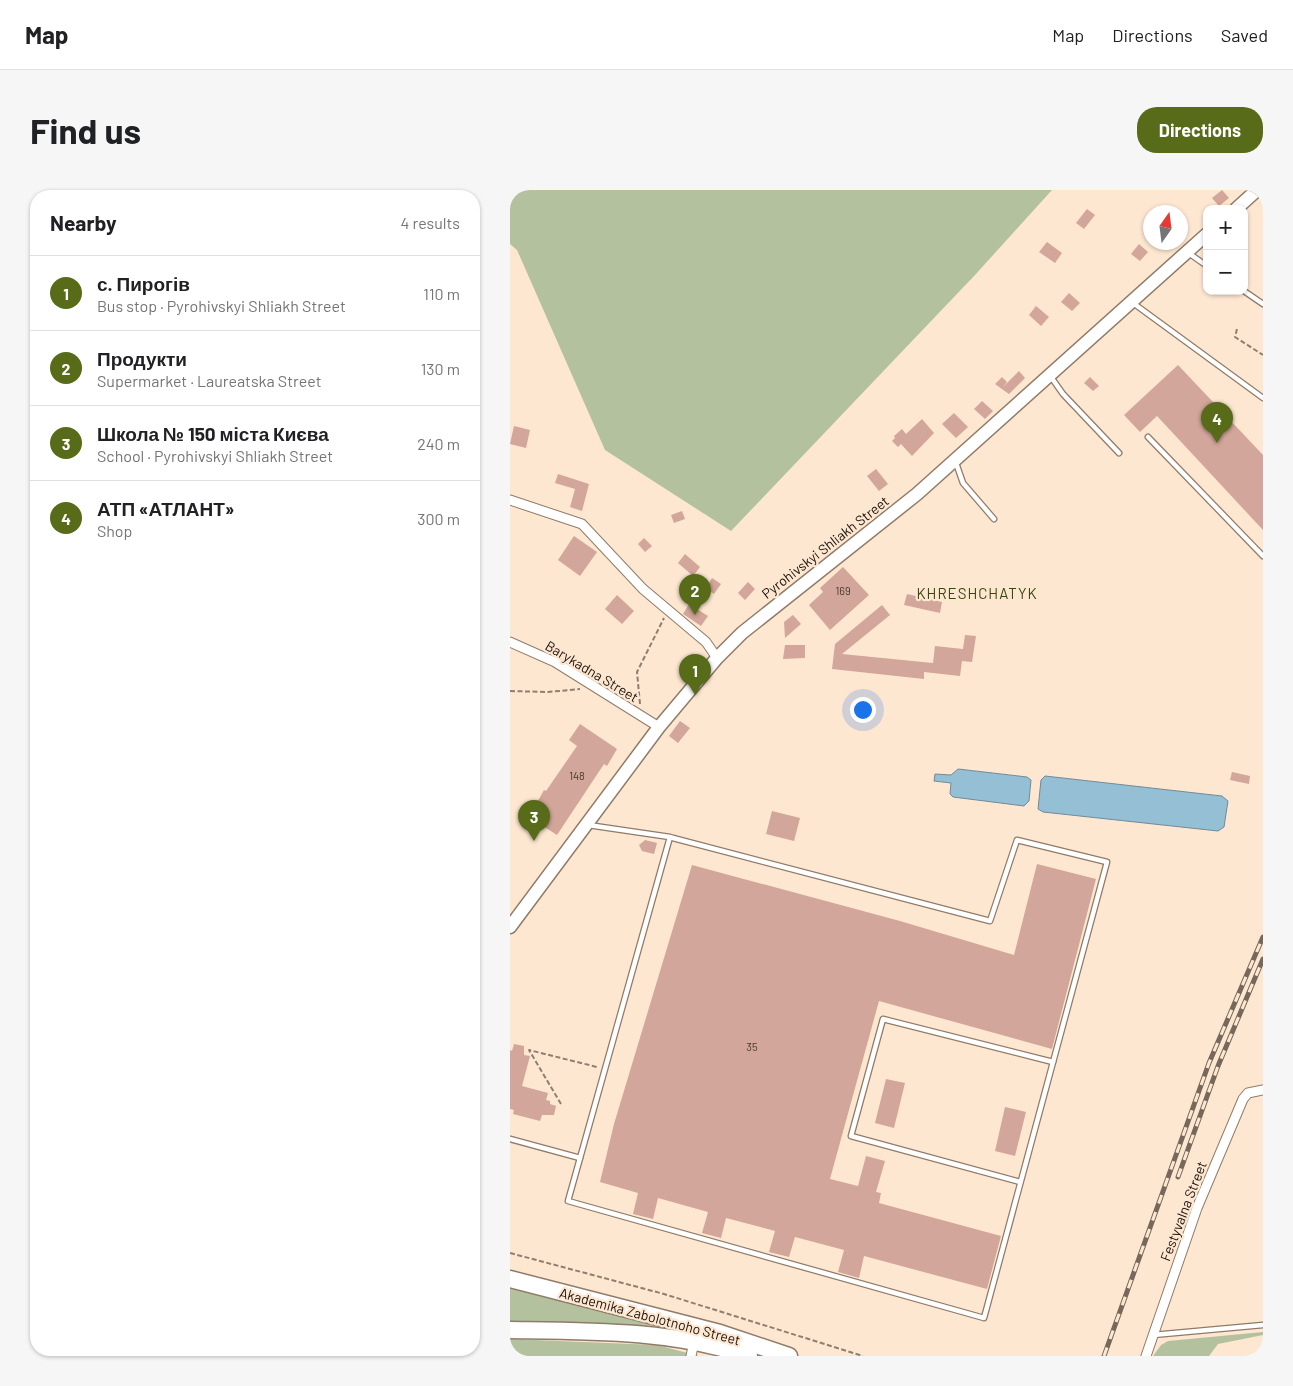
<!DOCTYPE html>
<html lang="en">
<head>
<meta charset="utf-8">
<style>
  :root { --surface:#fff; --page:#f6f6f6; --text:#202124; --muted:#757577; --line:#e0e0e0; --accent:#576b18 }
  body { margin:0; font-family:Barlow,sans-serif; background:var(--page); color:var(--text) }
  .controls { position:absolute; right:15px; top:15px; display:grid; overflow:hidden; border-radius:10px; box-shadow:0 1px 4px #0004 }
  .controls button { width:45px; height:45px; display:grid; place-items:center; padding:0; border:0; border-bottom:1px solid var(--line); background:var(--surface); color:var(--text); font:25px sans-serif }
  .compass { position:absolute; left:633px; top:15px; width:45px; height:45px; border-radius:50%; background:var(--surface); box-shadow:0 1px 4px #0004; rotate:14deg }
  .you { position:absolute; left:352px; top:519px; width:18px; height:18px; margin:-12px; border:4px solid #fff; border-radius:50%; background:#1a73e8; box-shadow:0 0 0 8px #1a73e833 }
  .badge { display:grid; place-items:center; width:32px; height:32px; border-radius:50%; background:var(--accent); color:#fff; font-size:16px; font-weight:700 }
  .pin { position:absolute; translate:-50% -41px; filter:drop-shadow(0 1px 2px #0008) }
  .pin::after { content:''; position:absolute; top:26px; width:18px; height:15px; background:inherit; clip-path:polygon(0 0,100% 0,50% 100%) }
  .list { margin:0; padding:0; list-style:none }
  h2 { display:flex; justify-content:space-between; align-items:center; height:65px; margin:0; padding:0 20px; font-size:21px }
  h2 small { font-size:16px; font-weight:400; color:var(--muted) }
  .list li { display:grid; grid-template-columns:32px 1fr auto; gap:15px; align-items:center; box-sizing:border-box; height:75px; padding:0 20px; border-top:1px solid var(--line) }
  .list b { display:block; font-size:19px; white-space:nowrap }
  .list p { margin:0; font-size:16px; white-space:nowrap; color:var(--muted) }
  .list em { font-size:16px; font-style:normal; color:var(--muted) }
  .map { position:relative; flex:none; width:753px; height:1166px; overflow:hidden; border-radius:20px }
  header { display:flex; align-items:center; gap:30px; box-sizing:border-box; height:70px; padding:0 25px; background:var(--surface); border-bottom:1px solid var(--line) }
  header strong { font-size:24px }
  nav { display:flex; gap:28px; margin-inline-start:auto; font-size:18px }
  .intro { display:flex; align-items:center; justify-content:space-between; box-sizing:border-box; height:120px; padding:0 30px }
  h1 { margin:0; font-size:35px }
  .button { padding:12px 22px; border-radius:20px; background:var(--accent); color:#fff; font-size:18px; font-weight:700 }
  main { display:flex; gap:30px; padding:0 30px }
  aside { flex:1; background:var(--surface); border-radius:20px; box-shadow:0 1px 4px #0004 }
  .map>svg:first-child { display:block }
  .green { fill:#b3c19f }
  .water { fill:#94bfd4; stroke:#708b98 }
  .building { fill:#d2a69a }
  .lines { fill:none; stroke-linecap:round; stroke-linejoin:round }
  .lane-casing { stroke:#907b68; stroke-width:7 }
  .street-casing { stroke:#907b68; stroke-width:11 }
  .secondary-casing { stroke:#907b68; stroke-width:15 }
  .highway-casing { stroke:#907b68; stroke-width:19 }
  .path { stroke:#8f7f70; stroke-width:2; stroke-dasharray:5 2.5; stroke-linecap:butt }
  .lane { stroke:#fff; stroke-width:4.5 }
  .street { stroke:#fff; stroke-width:9 }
  .secondary { stroke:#fff; stroke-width:12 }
  .highway { stroke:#fff; stroke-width:16 }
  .rail-casing { stroke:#76685b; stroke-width:5 }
  .rail { stroke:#fee7d1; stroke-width:3; stroke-dasharray:9; stroke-linecap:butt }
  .labels { text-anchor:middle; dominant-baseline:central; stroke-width:4.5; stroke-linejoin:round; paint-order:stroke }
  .number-label { font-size:11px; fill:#493830 }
  .street-label { font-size:14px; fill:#1b130c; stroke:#fee7d1 }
  .neighbourhood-label { font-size:15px; letter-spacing:1px; fill:#38460d; stroke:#fee7d1 }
</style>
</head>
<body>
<header>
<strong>Map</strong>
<nav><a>Map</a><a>Directions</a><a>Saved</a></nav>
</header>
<div class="intro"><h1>Find us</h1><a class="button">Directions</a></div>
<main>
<aside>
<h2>Nearby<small>4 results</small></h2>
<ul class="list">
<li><span class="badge">1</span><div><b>с. Пирогів</b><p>Bus stop · Pyrohivskyi Shliakh Street</p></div><em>110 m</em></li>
<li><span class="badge">2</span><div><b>Продукти</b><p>Supermarket · Laureatska Street</p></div><em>130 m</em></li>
<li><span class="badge">3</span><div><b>Школа № 150 міста Києва</b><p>School · Pyrohivskyi Shliakh Street</p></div><em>240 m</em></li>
<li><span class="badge">4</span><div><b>АТП «АТЛАНТ»</b><p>Shop</p></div><em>300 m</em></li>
</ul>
</aside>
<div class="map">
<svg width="753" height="1166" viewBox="0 0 753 1166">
  <rect width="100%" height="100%" fill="#fee7d1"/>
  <g class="green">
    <path d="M0 0H542L465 85 221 341 95 260 7 60 0 54Z"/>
    <path d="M0 1096 144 1134 143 1136 86 1133 0 1134Z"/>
    <path d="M753 1142V1145L708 1154 699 1166H643L651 1155 658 1151Z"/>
    <path d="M0 1149 147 1155 189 1166H0Z"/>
  </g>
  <g class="water">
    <path d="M448 579 517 587 521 590 519 611 514 616 443 607 440 604 441 593 424 591 425 584 441 585Z"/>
    <path d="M535 586 712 606 718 611 714 637 708 641 533 622 528 619 531 590Z"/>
  </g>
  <g class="building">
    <path d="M712 0 719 8 709 16 702 8Z"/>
    <path d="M577 19 585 25 574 39 566 33Z"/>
    <path d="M537 52 552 63 545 73 529 62Z"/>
    <path d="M629 54 638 62 630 71 621 64Z"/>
    <path d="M559 103 570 113 562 121 551 112Z"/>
    <path d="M526 116 539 127 531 136 519 125Z"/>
    <path d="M668 175 753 265V340L647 226 630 242 614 225Z"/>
    <path d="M509 181 515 188 499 204 485 194 492 187 497 192 493 197Z"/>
    <path d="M580 187 589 196 583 201 574 193Z"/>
    <path d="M472 211 483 221 475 229 464 219Z"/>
    <path d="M444 223 458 237 446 248 432 234Z"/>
    <path d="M412 229 424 243 402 266 391 254 388 257 382 251 385 248 384 246 392 239 396 244Z"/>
    <path d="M4 236 20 240 16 258 0 254Z"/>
    <path d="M366 279 378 294 369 301 357 286Z"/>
    <path d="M48 284 79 294 72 321 60 317 65 299 45 293Z"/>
    <path d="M172 321 175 329 164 333 161 325Z"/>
    <path d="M64 346 87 362 70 386 48 370Z"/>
    <path d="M134 348 142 356 135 362 128 354Z"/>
    <path d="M175 364 190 377 183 386 168 373Z"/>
    <path d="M333 377 359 405 320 440 299 415 313 402 310 398Z"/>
    <path d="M202 388 211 394 204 404 196 398Z"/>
    <path d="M238 392 245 399 235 410 228 403Z"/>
    <path d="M397 404 432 412 430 423 394 415Z"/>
    <path d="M107 405 124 421 112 434 95 419Z"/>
    <path d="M179 414 198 426 191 436 173 424Z"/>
    <path d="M372 415 380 425 332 464 423 473 425 456 453 459 455 445 466 446 462 472 452 471 450 486 414 482V489L322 479 325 454Z"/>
    <path d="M283 425 291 434 275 448 274 432Z"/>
    <path d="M275 455H295V468L273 469Z"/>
    <path d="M170 531 180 538 168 553 159 546Z"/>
    <path d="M70 534 107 559 97 576 94 574 47 645 19 627 34 600 36 601 67 556 59 550Z"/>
    <path d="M722 582 740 586 739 594 720 590Z"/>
    <path d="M262 621 290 628 284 651 256 644Z"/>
    <path d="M135 650 147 653 144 664 132 661 129 655Z"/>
    <path d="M527 674 586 689 542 859 369 811 320 989 348 996 356 966 375 971 366 1002 371 1003 369 1013 491 1046 477 1099 354 1066 349 1088 328 1082 334 1060 285 1047 279 1067 259 1062 265 1041 216 1028 211 1048 192 1043 198 1022 148 1008 143 1029 123 1024 128 1003 90 992 104 934 182 675 390 731 504 765Z"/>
    <path d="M4 854 14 856V865L20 866 12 896 38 903 36 910 40 911V914L46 916 44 925H32L30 931 3 924 4 920 0 919V860L2 861Z"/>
    <path d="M376 889 395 893 384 938 365 933Z"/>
    <path d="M495 917 516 922 505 966 485 961Z"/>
  </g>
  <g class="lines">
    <g class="lane-casing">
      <g id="lane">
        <path d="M677 62 697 76"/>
        <path d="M734 101 753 114"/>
        <path d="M623 113 753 208"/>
        <path d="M541 187 553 204 609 263"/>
        <path d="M638 247 753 366"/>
        <path d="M446 273 453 293 484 329"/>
        <path d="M78 635 160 647 163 648 480 731 507 650 597 672 474 1128 58 1011 160 647"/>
        <path d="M0 949 70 968"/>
        <path d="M510 992 341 946 373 829 543 872"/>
        <path d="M643 1145 753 1135"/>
      </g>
    </g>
    <g class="street-casing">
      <g id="street">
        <path d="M0 310 72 334 133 399 196 452 207 468"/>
        <path d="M0 452 45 472 149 537"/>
        <path d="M181 1166 184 1152"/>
        <path d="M636 1166 687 1018 733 909 738 903 753 900"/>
      </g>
    </g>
    <g class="secondary-casing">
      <g id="secondary">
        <path d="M726 19 747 0"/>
        <path d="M0 737 149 537 207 468 232 443 407 304 697 44"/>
      </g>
    </g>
    <g class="highway-casing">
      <g id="highway">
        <path d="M0 1089 210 1143 279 1166"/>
        <path d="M0 1140C80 1141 162 1140 239 1166"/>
      </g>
    </g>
    <g class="path">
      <path d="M727 139 725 147 753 165"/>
      <path d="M0 501 38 502 70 499"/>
      <path d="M130 514 127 482 154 428"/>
      <path d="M51 914 19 860 87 877"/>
      <path d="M0 1063 154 1104 353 1166"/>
    </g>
    <use href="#lane" class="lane"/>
    <use href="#street" class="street"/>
    <use href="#secondary" class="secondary"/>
    <use href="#highway" class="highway"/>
    <g class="rail-casing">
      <g id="rail">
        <path d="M668 987 708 876 753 769"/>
        <path d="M594 1166 699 873 753 747"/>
      </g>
    </g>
    <use href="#rail" class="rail"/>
  </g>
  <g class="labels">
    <g class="number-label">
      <text x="333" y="400">169</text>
      <text x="67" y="585">148</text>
      <text x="242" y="856">35</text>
    </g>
    <g class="street-label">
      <text transform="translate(315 357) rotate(-38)">Pyrohivskyi Shliakh Street</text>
      <text transform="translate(82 481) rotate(31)">Barykadna Street</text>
      <text transform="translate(673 1021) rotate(-69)">Festyvalna Street</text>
      <text transform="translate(140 1126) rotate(15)">Akademika Zabolotnoho Street</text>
    </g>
    <g class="neighbourhood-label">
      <text x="467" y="403">KHRESHCHATYK</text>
    </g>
  </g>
</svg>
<div class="controls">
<button>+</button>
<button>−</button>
</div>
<svg class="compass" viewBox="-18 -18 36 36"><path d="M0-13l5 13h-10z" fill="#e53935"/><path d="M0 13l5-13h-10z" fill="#757577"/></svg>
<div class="you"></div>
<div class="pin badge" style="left:185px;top:505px">1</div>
<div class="pin badge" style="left:185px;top:425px">2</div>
<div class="pin badge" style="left:24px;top:651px">3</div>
<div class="pin badge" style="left:707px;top:253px">4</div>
</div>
</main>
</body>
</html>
